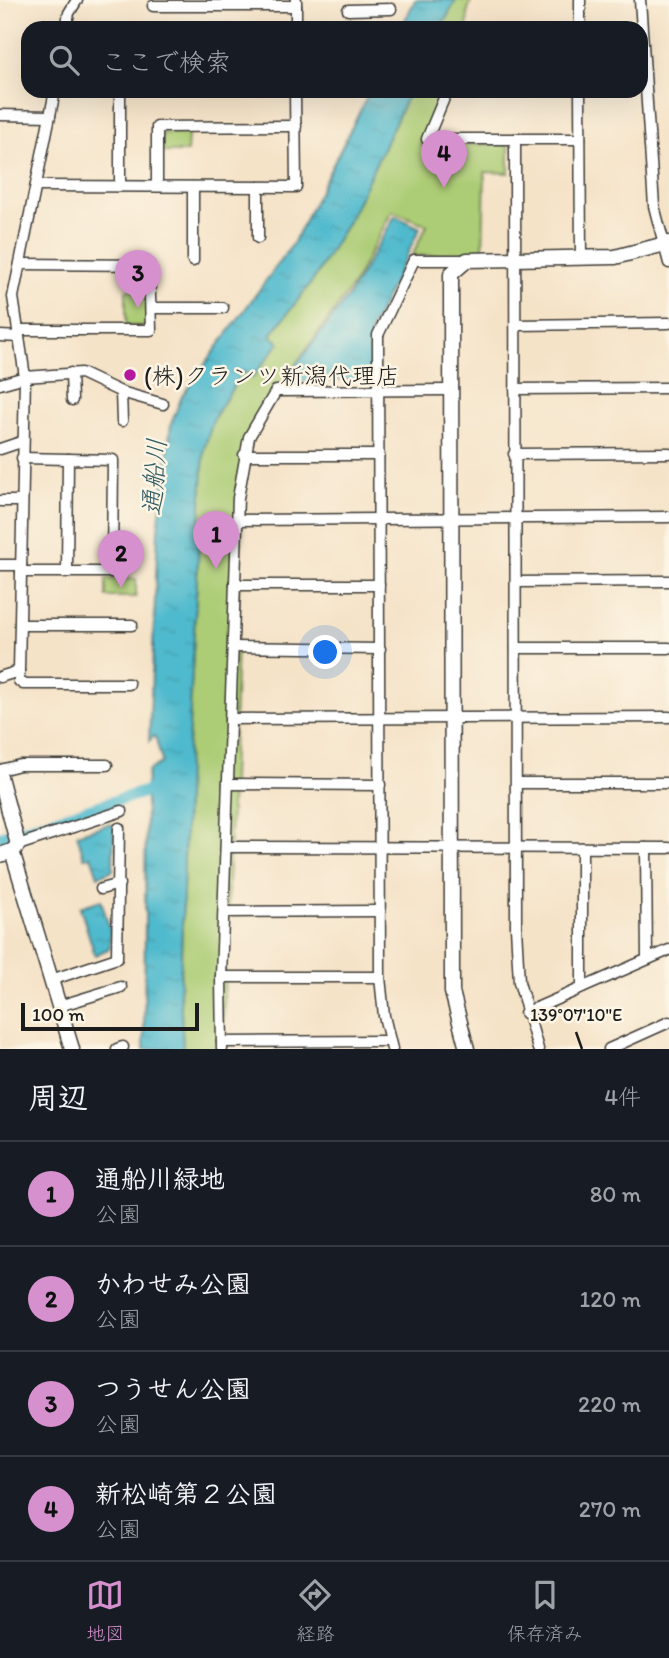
<!DOCTYPE html>
<html lang="ja">
<head>
<meta charset="utf-8">
<style>
  :root { --surface:#171b24; --page:#20242c; --text:#f1f3f6; --muted:#9ea1a6; --line:#363941; --accent:#d690ce }
  body { margin:0; font-family:Itim,"Klee One",sans-serif; background:var(--page); color:var(--text) }
  .scale { position:absolute; left:21px; bottom:18px; width:178px; box-sizing:border-box; padding-left:7px; border:4px solid #1c1c1c; border-top:0; font-size:19px; line-height:24px; white-space:nowrap; color:#1c1c1c; -webkit-text-stroke:5px #fcf5e5; paint-order:stroke }
  .you { position:absolute; left:326px; top:653px; width:24px; height:24px; margin:-18px; border:5px solid #fff; border-radius:50%; background:#1a73e8; box-shadow:0 0 0 10px #1a73e833 }
  .badge { display:grid; place-items:center; width:46px; height:46px; border-radius:50%; background:var(--accent); color:#111; font-size:23px; font-weight:700 }
  .pin { position:absolute; translate:-50% -58px; filter:drop-shadow(0 2px 4px #0008) }
  .pin::after { content:''; position:absolute; top:37px; width:24px; height:21px; background:inherit; clip-path:polygon(0 0,100% 0,50% 100%) }
  .list { margin:0; padding:0; list-style:none }
  h2 { display:flex; justify-content:space-between; align-items:center; height:91px; margin:0; padding:0 28px; font-size:30px }
  h2 small { font-size:23px; font-weight:400; color:var(--muted) }
  .list li { display:grid; grid-template-columns:46px 1fr auto; gap:21px; align-items:center; box-sizing:border-box; height:105px; padding:0 28px; border-top:2px solid var(--line) }
  .list b { display:block; font-size:26px; white-space:nowrap }
  .list p { margin:0; font-size:23px; white-space:nowrap; color:var(--muted) }
  .list em { font-size:23px; font-style:normal; color:var(--muted) }
  .icon { flex:none; width:38px; height:38px; fill:none; stroke:currentColor; stroke-width:2; stroke-linecap:round; stroke-linejoin:round }
  .map { position:relative; flex:none; width:669px; height:1049px; overflow:hidden }
  .search { position:absolute; background:var(--surface); box-shadow:0 7px 28px #0002; left:21px; right:21px; top:21px; height:77px; display:flex; align-items:center; gap:18px; box-sizing:border-box; padding:0 24px; border-radius:21px; color:var(--muted); font-size:26px }
  .sheet { height:511px; background:var(--surface) }
  nav { display:flex; justify-content:space-around; align-items:center; box-sizing:border-box; height:98px; border-top:2px solid var(--line); background:var(--surface); font-size:19px; color:var(--muted) }
  nav a { display:grid; justify-items:center; gap:4px }
  nav .on { color:var(--accent) }
  .map>svg:first-child { display:block }
  .green { fill:#accc74; stroke:#647448; stroke-width:2 }
  .water { fill:url(#water-ripples); stroke:#366b74; stroke-width:2 }
  .lines { fill:none; stroke-linecap:round; stroke-linejoin:round }
  .canal { stroke:#50bacd; stroke-width:12 }
  .street-casing { stroke:#3d3a36; stroke-width:13 }
  .secondary-casing { stroke:#3d3a36; stroke-width:17 }
  .street { stroke:#fff; stroke-width:10 }
  .secondary { stroke:#fff; stroke-width:14 }
  .ticks { fill:none; stroke:#1c1c1c; stroke-width:2.5 }
  .poi-dot { fill:#b5179e; stroke:#fcf5e5; stroke-width:2.5 }
  .labels { text-anchor:middle; dominant-baseline:central; stroke-width:5; stroke-linejoin:round; paint-order:stroke }
  .poi-label { font-size:24px; fill:#1c1c1c; stroke:#fcf5e5; text-anchor:start }
  .water-label { font-size:26px; font-style:italic; fill:#315b63; stroke:#fcf5e5 }
  .ticks-label { font-size:18px; text-anchor:middle; fill:#1c1c1c; stroke:#fcf5e5; stroke-width:5; stroke-linejoin:round; paint-order:stroke }
</style>
</head>
<body>
<div class="map">
<svg width="669" height="1049" viewBox="0 0 669 1049">
  <defs>
    <pattern id="water-ripples" width="26" height="14" patternUnits="userSpaceOnUse" patternTransform="scale(1.75)"><rect width="26" height="14" fill="#50bacd"/><path d="M2 4q2-2 4 0t4 0M15 11q2-2 4 0t4 0" fill="none" stroke="#459faf"/></pattern>
  </defs>
  <rect width="100%" height="100%" fill="#fcf5e5"/>
  <filter id="ink" filterUnits="userSpaceOnUse"><feTurbulence type="fractalNoise" baseFrequency=".0143" numOctaves="2"/><feDisplacementMap in="SourceGraphic" scale="14" xChannelSelector="R" yChannelSelector="G"/><feConvolveMatrix kernelMatrix="1 2 1 2 8 2 1 2 1" color-interpolation-filters="sRGB"/></filter>
  <filter id="wash" filterUnits="userSpaceOnUse"><feTurbulence type="fractalNoise" baseFrequency=".00686" numOctaves="4" result="noise"/><feDisplacementMap in="SourceGraphic" scale="28" xChannelSelector="R" yChannelSelector="G"/><feGaussianBlur stdDeviation="1.57" result="paint"/><feColorMatrix in="noise" values="0 0 0 0 0 0 0 0 0 0 0 0 0 0 0 0 0 1.4 0 .05"/><feComposite in="paint" operator="in"/></filter>
  <g filter="url(#wash)">
    <rect width="100%" height="100%" fill="#f5e3c8"/>
    <g class="green">
      <path d="M456 0H472L468 9 467 28H441Z"/>
      <path d="M410 91H442L420 145 505 144 509 148V173L485 172 483 254 412 256 427 225 392 211 353 285 276 391 244 455 222 1049H183L180 991 187 764 204 449 214 418 243 371 279 344 271 335 314 279 350 218Z"/>
      <path d="M162 133 188 134 187 152H162Z"/>
      <rect x="126" y="290" width="23" height="36"/>
      <rect x="106" y="579" width="30" height="18"/>
    </g>
    <g class="water">
      <path d="M415 0H456L441 28H401Z"/>
      <path d="M370 91H410L350 218 314 279 271 335 279 343 252 378 243 371 214 418 204 449 187 764 180 991 183 1049H144L146 785 148 771 162 762 156 739 154 736 149 741 158 529 171 424 182 396 294 242Z"/>
      <path d="M395 216 420 228 370 331V379L296 382 288 375 348 297Z"/>
      <path d="M109 824 114 826 113 870 98 876 91 856 84 858 77 834Z"/>
      <path d="M101 900 110 930V948L95 955 80 907Z"/>
    </g>
    <g class="lines">
      <path class="canal" d="M0 837 160 787"/>
    </g>
  </g>
  <g filter="url(#ink)">
    <g class="lines">
      <g class="street-casing">
        <g id="street">
          <path d="M580 0V28"/>
          <path d="M640 0 654 206 669 263"/>
          <path d="M153 6H296"/>
          <path d="M348 10 391 9"/>
          <path d="M66 28 69 13 77 0"/>
          <path d="M296 28V0"/>
          <path d="M447 91 427 139H580"/>
          <path d="M580 91 581 259"/>
          <path d="M0 115 50 116"/>
          <path d="M515 139 516 927 519 982 538 1049"/>
          <path d="M36 186 296 187 295 91"/>
          <path d="M120 186V91"/>
          <path d="M157 186V127L296 126"/>
          <path d="M258 238V187"/>
          <path d="M193 261V187"/>
          <path d="M151 308H223"/>
          <path d="M516 325 669 323"/>
          <path d="M18 330H151L149 265 20 264"/>
          <path d="M0 336 19 337"/>
          <path d="M71 373 72 400"/>
          <path d="M0 384 25 377 81 373 121 392 163 404"/>
          <path d="M515 389 669 388"/>
          <path d="M121 392 122 421"/>
          <path d="M0 449 21 442"/>
          <path d="M514 454 669 453"/>
          <path d="M244 455H379"/>
          <path d="M0 501H22"/>
          <path d="M237 520 669 517"/>
          <path d="M0 565H21"/>
          <path d="M21 572H112L113 460 22 458"/>
          <path d="M67 572 68 459"/>
          <path d="M516 582 669 581"/>
          <path d="M235 585H379"/>
          <path d="M20 625H132"/>
          <path d="M234 647 380 649"/>
          <path d="M516 648H669"/>
          <path d="M19 671V681L23 684H129"/>
          <path d="M0 677 19 671 25 377 13 297 55 91"/>
          <path d="M230 719 669 717"/>
          <path d="M0 770 20 765H107"/>
          <path d="M517 783H669"/>
          <path d="M228 784 380 785"/>
          <path d="M18 845 122 811"/>
          <path d="M226 847 669 848"/>
          <path d="M582 848V988"/>
          <path d="M646 848 647 959"/>
          <path d="M101 889 119 884"/>
          <path d="M224 912 380 911"/>
          <path d="M221 977H380"/>
          <path d="M51 980 117 958 119 828"/>
          <path d="M59 1006 121 987"/>
          <path d="M525 1013 669 950"/>
          <path d="M222 1042 389 1041"/>
          <path d="M117 1049 123 1047"/>
          <path d="M222 1049 221 977 238 498 249 437 276 391 451 390"/>
          <path d="M392 1049 384 1016 380 977 378 335 414 260H467"/>
          <path d="M609 1049 669 1022"/>
        </g>
      </g>
      <g class="secondary-casing">
        <g id="secondary">
          <path d="M0 777 18 845 12 851 0 855"/>
          <path d="M12 851 72 1049"/>
          <path d="M467 1049 452 992 451 274 467 260 615 257 669 243"/>
        </g>
      </g>
      <use href="#street" class="street"/>
      <use href="#secondary" class="secondary"/>
    </g>
  </g>
  <path class="ticks" d="M576 1032 582 1049"/>
  <circle class="poi-dot" cx="130" cy="375" r="7"/>
  <g class="labels">
    <g class="poi-label">
      <text x="144" y="375">(株)クランツ新潟代理店</text>
    </g>
    <g class="water-label">
      <text transform="translate(154 477) rotate(-86)">通船川</text>
    </g>
  </g>
  <g class="ticks-label">
    <text x="576" y="1021">139°07'10"E</text>
  </g>
</svg>
<div class="scale">100 m</div>
<div class="you"></div>
<div class="pin badge" style="left:216px;top:569px">1</div>
<div class="pin badge" style="left:121px;top:588px">2</div>
<div class="pin badge" style="left:138px;top:308px">3</div>
<div class="pin badge" style="left:444px;top:188px">4</div>
<div class="search"><svg class="icon" aria-label="search" viewBox="0 0 24 24"><circle cx="10" cy="10" r="6"/><path d="M15 15l6 6"/></svg>ここで検索</div>
</div>
<section class="sheet">
<h2>周辺<small>4件</small></h2>
<ul class="list">
<li><span class="badge">1</span><div><b>通船川緑地</b><p>公園</p></div><em>80 m</em></li>
<li><span class="badge">2</span><div><b>かわせみ公園</b><p>公園</p></div><em>120 m</em></li>
<li><span class="badge">3</span><div><b>つうせん公園</b><p>公園</p></div><em>220 m</em></li>
<li><span class="badge">4</span><div><b>新松崎第２公園</b><p>公園</p></div><em>270 m</em></li>
</ul>
</section>
<nav>
<a class="on"><svg class="icon" aria-label="map" viewBox="0 0 24 24"><path d="M3 6l6-2 6 2 6-2v14l-6 2-6-2-6 2zM9 4v14M15 6v14"/></svg>地図</a>
<a><svg class="icon" aria-label="directions" viewBox="0 0 24 24"><path d="M12 3l9 9-9 9-9-9zM9 14v-3h6M13 9l2 2-2 2"/></svg>経路</a>
<a><svg class="icon" aria-label="saved" viewBox="0 0 24 24"><path d="M7 4h10v16l-5-4-5 4z"/></svg>保存済み</a>
</nav>
</body>
</html>
